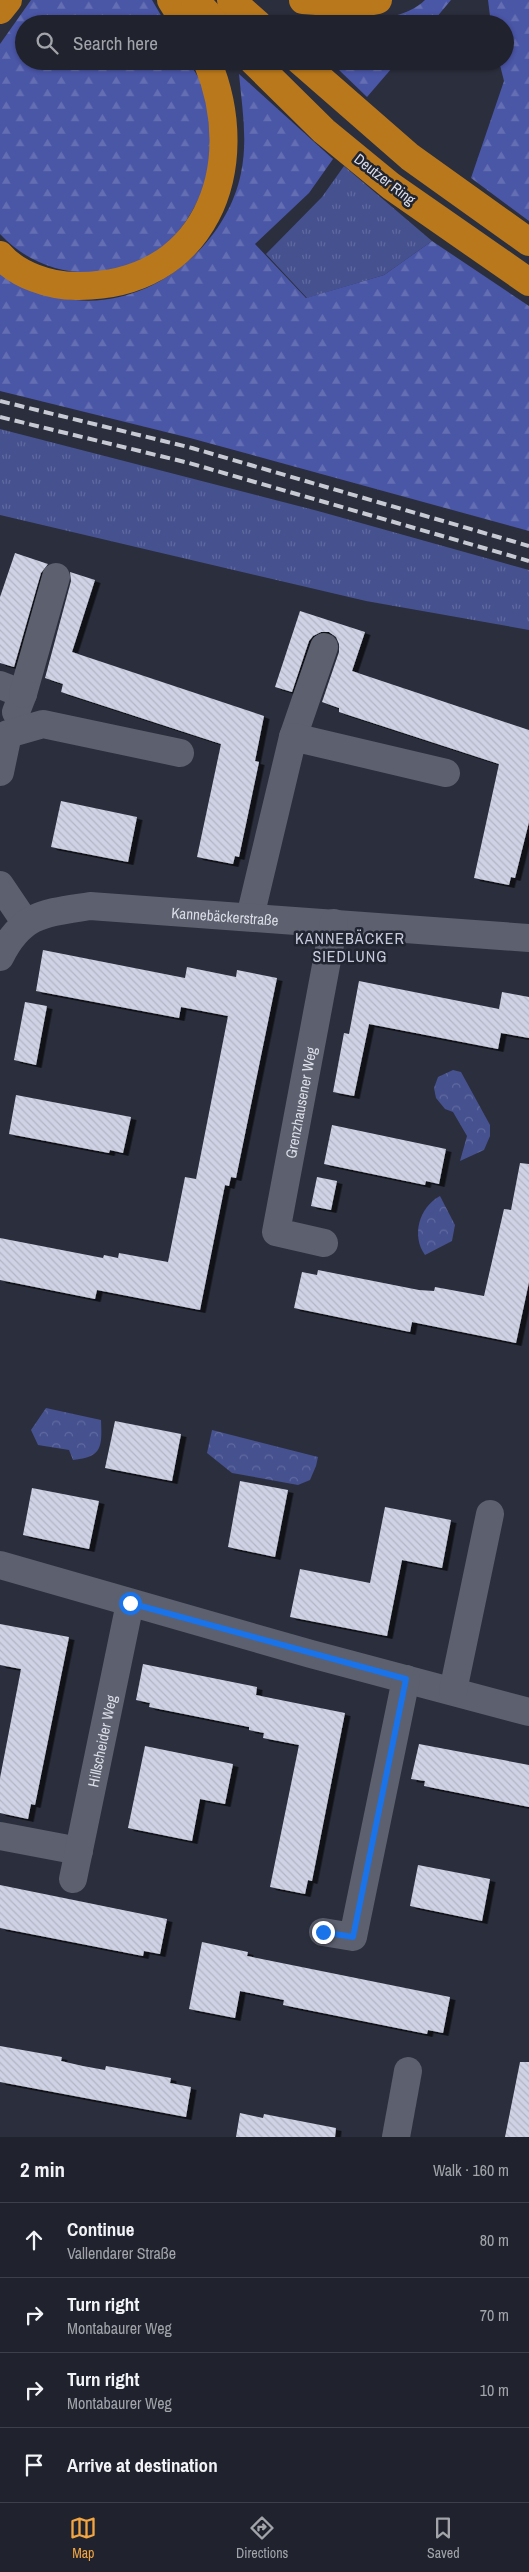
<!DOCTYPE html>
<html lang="en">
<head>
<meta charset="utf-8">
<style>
  :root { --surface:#20222d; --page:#2d2f39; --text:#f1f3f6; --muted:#a2a4aa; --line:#3d3f49; --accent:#f2a541 }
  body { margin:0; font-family:"Archivo Narrow",sans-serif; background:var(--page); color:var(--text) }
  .stop { position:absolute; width:15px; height:15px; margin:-11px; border:4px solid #1a73e8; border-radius:50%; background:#fff }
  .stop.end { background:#1a73e8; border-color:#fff; box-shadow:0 1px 5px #0008 }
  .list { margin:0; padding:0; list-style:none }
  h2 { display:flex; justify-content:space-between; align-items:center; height:65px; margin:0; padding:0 20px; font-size:21px }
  h2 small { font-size:16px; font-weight:400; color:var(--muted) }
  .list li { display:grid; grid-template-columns:32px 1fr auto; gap:15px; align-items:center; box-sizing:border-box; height:75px; padding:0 20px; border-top:1px solid var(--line) }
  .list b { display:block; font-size:19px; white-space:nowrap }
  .list p { margin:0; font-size:16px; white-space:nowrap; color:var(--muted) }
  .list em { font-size:16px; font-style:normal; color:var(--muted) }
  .icon { flex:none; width:28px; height:28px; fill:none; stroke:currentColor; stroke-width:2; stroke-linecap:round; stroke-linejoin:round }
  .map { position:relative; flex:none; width:529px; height:2137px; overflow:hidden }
  .search { position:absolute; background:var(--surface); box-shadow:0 1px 4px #0004; left:15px; right:15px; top:15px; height:55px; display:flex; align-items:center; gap:12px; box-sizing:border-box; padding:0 18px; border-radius:28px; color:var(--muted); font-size:19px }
  .sheet { height:365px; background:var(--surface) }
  nav { display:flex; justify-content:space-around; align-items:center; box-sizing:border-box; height:70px; border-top:1px solid var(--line); background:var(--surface); font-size:14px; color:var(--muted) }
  nav a { display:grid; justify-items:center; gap:2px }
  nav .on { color:var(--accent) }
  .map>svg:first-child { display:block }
  .grass { fill:url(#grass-tufts) }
  .forest { fill:url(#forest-firs) }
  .park { fill:url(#park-crowns) }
  .building { fill:url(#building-back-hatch); filter:url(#shadow) }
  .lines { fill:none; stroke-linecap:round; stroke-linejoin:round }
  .minor { stroke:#5c606f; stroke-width:28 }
  .highway { stroke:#b9781b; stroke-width:28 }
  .rail { stroke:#c7cad3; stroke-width:4; stroke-dasharray:10 5; stroke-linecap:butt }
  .route { stroke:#1a73e8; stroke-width:6 }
  .labels { text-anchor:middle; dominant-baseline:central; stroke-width:5; stroke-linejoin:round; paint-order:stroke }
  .street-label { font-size:15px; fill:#dbdde6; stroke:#212431 }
  .neighbourhood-label { font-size:16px; letter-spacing:1px; fill:#c6cbdc; stroke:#212431 }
</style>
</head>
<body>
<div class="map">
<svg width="529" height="2137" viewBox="0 0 529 2137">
  <defs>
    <pattern id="grass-tufts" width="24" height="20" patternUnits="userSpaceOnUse" patternTransform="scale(1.25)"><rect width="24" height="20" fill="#46518f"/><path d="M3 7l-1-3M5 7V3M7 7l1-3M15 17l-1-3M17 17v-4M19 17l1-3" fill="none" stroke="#606a9f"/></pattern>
    <pattern id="forest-firs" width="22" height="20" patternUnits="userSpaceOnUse" patternTransform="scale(1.25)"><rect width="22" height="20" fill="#4a56a6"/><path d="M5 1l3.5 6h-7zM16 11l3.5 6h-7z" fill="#646eb2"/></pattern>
    <pattern id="park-crowns" width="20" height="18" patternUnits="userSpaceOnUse" patternTransform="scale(1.25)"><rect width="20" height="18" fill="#46518f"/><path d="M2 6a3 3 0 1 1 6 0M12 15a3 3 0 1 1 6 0" fill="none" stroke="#606a9f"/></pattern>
    <pattern id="building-back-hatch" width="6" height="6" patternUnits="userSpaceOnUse" patternTransform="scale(1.25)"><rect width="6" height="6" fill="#ced2e4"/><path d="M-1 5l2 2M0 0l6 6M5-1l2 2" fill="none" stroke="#b2b5c4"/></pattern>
    <filter id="shadow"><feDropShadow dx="5.5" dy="3" stdDeviation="0" flood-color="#0009"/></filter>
  </defs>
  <rect width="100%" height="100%" fill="#2b2e3c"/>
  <g class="grass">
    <path d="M344 166 432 241 384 275 307 298 266 254 322 197Z"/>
    <path d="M0 429 318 511 529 570V630L366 601 0 515Z"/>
  </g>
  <g class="forest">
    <path d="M31 0H152L166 24H24V61H188C194 71 201 80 206 91 209 99 214 152 213 162 212 176 202 192 196 204 188 219 178 235 164 246 115 286 42 280 0 234V44Z"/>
    <path d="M425 0H451L431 24H332V21C359 23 405 20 425 0Z"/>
    <path d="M488 0H529V221L471 178 504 81 499 61H505V24H491Z"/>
    <path d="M338 61H398L367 97 339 70Z"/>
    <path d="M239 74 333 159 309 193 255 244 306 298 384 275 432 241 529 306V531L190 438 0 391V272C20 280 42 293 63 298 143 315 226 249 241 173 248 140 242 107 239 74Z"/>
  </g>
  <g class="park">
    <path d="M453 1070 461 1072 490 1125V1136L484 1150 460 1161 467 1136 453 1112 445 1109 436 1098 434 1088 438 1077Z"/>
    <path d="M440 1196 455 1225 452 1241 425 1255C411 1236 419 1207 440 1196Z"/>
    <path d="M46 1408 101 1420C102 1446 103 1457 73 1460L69 1450 38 1445 31 1430Z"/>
    <path d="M212 1430 318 1457 316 1466 310 1480 298 1485 232 1473 207 1453Z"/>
  </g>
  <g class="building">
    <path d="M15 553 48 564 41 573 14 667 0 663V597Z"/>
    <path d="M70 572 95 580 72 652 264 716 255 761 259 762 246 824 239 857 235 856 233 864 197 857 221 744 61 692 63 684 45 678 71 581Z"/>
    <path d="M300 611 365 632 352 671 529 730V822L515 878 511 877 509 885 474 878 499 764 339 712V708L322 702 339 652V644L336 637 329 632H321L313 636 309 641 292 692 275 687Z"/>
    <path d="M61 801 137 817 128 862 51 847Z"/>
    <path d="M43 950 185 978 187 967 236 977 237 970 277 978 236 1178 231 1177 229 1186 225 1185 200 1310 97 1290 95 1299 0 1280V1238L103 1258 104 1255 118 1258 119 1253 168 1262 185 1177 196 1179 228 1016 181 1007 179 1018 36 991Z"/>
    <path d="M359 981 499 1009 502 992 529 997V1038L501 1033 498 1049 369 1024 354 1096 333 1092 344 1033 349 1034Z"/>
    <path d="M25 1002 47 1006 36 1065 14 1060Z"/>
    <path d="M16 1095 131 1117 123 1153 110 1150 109 1153 9 1134Z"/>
    <path d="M332 1125 446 1149 439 1184 426 1181 425 1185 324 1164Z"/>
    <path d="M520 1163 529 1164V1282L516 1343 412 1322 410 1332 294 1308 302 1272 317 1275 318 1270 419 1290 434 1291 435 1287 484 1296 504 1209 511 1210Z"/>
    <path d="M317 1177 337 1181 331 1210 311 1206Z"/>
    <path d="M115 1421 181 1434 172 1481 105 1468Z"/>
    <path d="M240 1481 288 1490 275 1557 228 1547Z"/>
    <path d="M32 1488 99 1501 89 1549 23 1535Z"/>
    <path d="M385 1507 451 1520 442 1568 402 1560 387 1636 290 1617 300 1569 370 1583Z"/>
    <path d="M0 1624 69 1637 35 1805 31 1804 28 1819 0 1813V1778L21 1669 0 1665Z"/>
    <path d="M143 1664 257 1687 256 1695 345 1713 312 1881 308 1880 305 1894 270 1887 299 1745 263 1738 264 1733 249 1730V1727L149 1707 150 1703 136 1700Z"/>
    <path d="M419 1744 529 1765V1807L424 1786 425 1781 411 1779Z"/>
    <path d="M145 1746 233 1764 225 1804 200 1799 192 1841 128 1828Z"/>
    <path d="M418 1865 490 1879 482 1921 410 1906Z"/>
    <path d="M0 1885 167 1919 160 1954 144 1951 143 1956 0 1928Z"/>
    <path d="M202 1942 248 1952 247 1956 450 1997 443 2033 428 2030 427 2034 397 2028 283 2005 284 2000 240 1991 235 2018 189 2009Z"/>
    <path d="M0 2046 62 2057 61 2061 83 2066 105 2070 106 2066 171 2078 170 2083 191 2087 186 2117 0 2082Z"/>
    <path d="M520 2062H529V2137H505Z"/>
    <path d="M240 2113 263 2118 264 2114 336 2128 335 2137H236Z"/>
  </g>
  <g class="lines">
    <g class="minor">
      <path d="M0 685 23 694 16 712"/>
      <path d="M23 694 56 577"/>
      <path d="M293 737 324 647"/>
      <path d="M0 772 8 734 43 724 180 753"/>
      <path d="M0 885 25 922"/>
      <path d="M250 917 293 737 446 773"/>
      <path id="s1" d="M0 957C22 913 45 913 90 906L529 938"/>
      <path id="s2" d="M324 1243 276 1232 334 923"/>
      <path d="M0 1565 311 1654 529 1712"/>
      <path d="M453 1691 490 1514"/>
      <path d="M0 1836 79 1851"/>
      <path id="s3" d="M73 1879 130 1603"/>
      <path d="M323 1932 353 1937 406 1679"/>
      <path d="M396 2137 408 2071"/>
    </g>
    <g class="highway">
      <path d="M171 0 186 24"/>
      <path d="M195 0 217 24"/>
      <path d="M231 0 258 24"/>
      <path d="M303 0 357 4 378 0"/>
      <path d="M0 10 8 0"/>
      <path d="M253 61 324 131 391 186 529 282"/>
      <path d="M300 61 410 157 529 242"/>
      <path d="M0 255C17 275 50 286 76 286 204 288 252 168 207 61"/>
    </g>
    <g class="rail">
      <path d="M0 401 192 448 529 546"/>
      <path d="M0 417 189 463 529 561"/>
    </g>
  </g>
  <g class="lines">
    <path class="route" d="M130 1603 406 1679 353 1937 323 1932"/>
  </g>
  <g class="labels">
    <g class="street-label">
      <text transform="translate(385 179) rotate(38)">Deutzer Ring</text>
      <text stroke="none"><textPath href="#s1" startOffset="245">Kannebäckerstraße</textPath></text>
      <text stroke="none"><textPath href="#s2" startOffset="181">Grenzhausener Weg</textPath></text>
      <text stroke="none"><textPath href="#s3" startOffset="141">Hillscheider Weg</textPath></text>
    </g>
    <g class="neighbourhood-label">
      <text x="350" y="938">KANNEBÄCKER<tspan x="350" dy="18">SIEDLUNG</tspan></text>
    </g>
  </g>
</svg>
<div class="stop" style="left:130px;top:1603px"></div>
<div class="stop end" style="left:323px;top:1932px"></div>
<div class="search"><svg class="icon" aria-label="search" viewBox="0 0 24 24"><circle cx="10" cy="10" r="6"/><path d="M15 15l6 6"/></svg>Search here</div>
</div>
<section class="sheet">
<h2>2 min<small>Walk · 160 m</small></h2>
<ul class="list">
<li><svg class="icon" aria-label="ahead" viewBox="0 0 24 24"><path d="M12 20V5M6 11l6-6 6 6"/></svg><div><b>Continue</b><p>Vallendarer Straße</p></div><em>80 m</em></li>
<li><svg class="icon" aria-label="right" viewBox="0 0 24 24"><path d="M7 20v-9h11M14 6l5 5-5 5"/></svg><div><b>Turn right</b><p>Montabaurer Weg</p></div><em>70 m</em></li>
<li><svg class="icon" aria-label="right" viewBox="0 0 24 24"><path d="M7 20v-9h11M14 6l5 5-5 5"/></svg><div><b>Turn right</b><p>Montabaurer Weg</p></div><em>10 m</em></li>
<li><svg class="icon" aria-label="arrive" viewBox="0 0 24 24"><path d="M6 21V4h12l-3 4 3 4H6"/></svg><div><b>Arrive at destination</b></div></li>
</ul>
</section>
<nav>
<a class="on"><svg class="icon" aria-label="map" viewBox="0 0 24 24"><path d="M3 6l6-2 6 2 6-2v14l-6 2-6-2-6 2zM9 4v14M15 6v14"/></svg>Map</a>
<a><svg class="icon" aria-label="directions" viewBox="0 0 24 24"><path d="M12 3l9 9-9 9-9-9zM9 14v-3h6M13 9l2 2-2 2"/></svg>Directions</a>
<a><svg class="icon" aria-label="saved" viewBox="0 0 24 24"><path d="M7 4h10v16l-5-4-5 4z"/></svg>Saved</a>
</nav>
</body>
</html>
